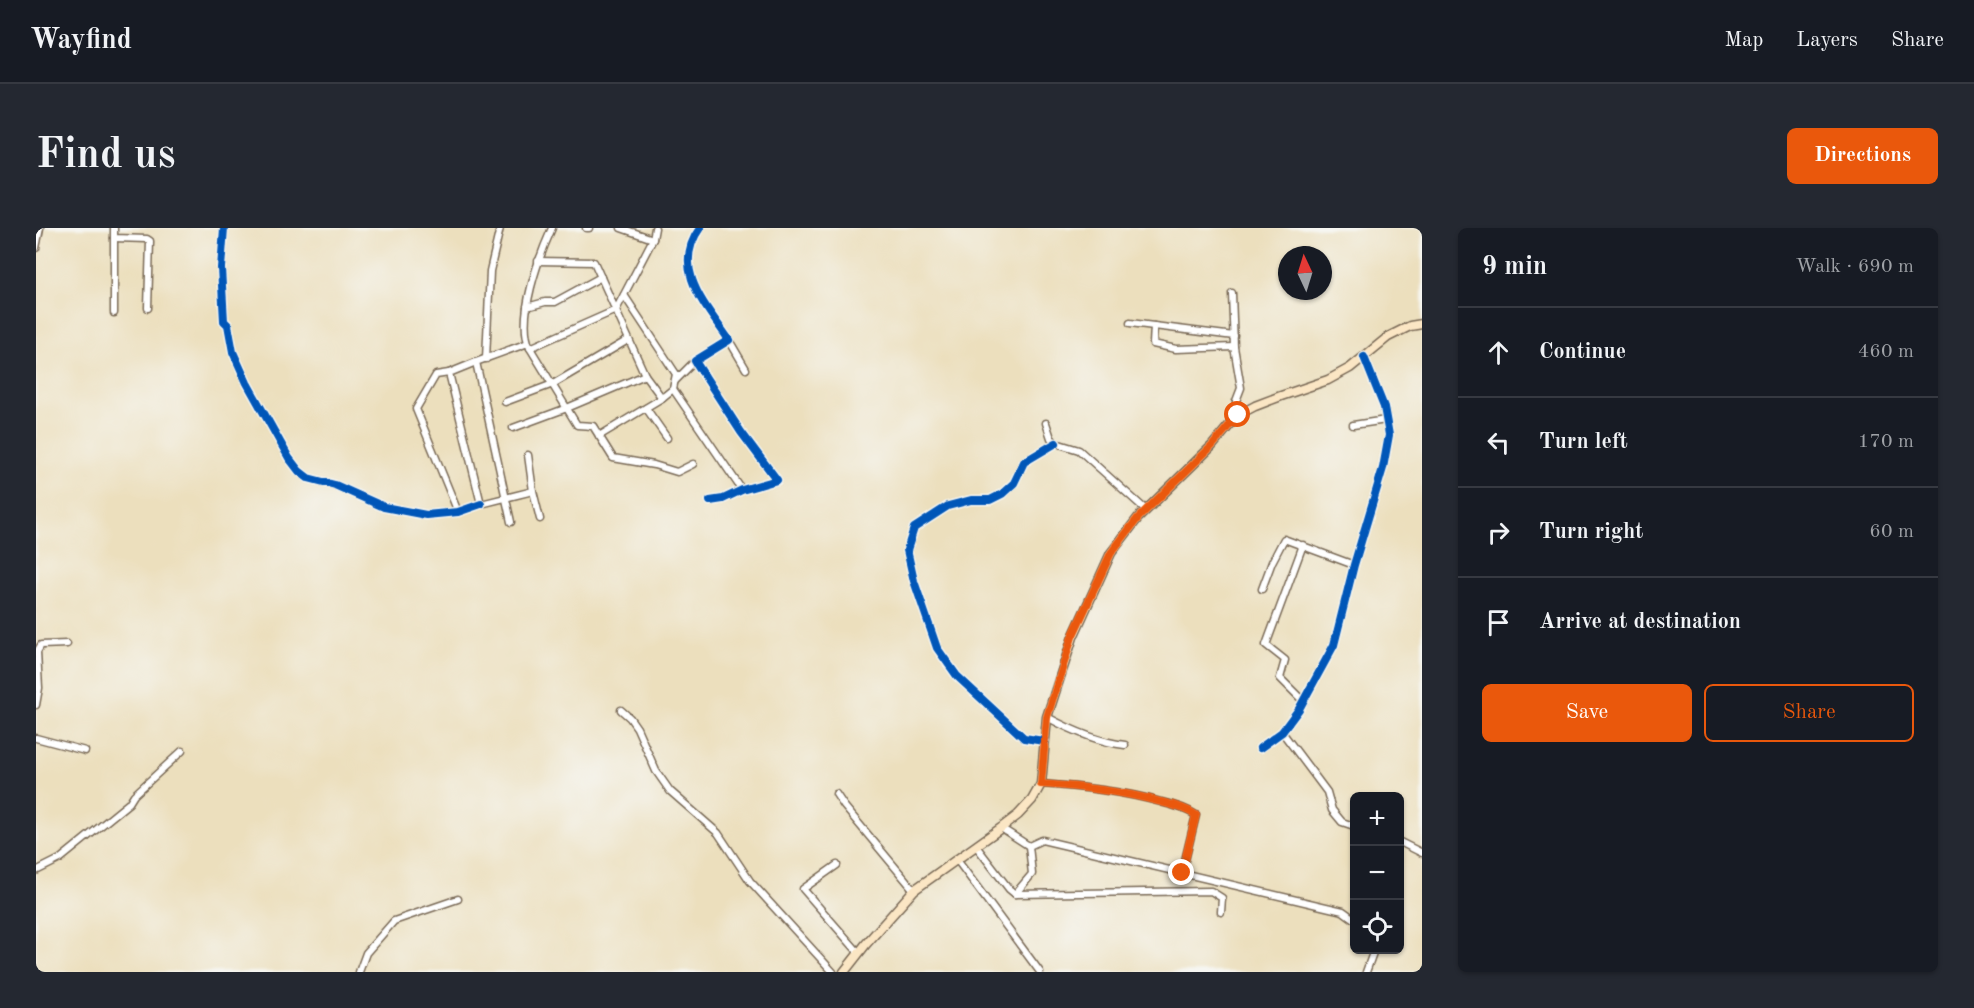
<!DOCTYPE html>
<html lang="en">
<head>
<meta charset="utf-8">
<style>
  :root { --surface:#171b24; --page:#242831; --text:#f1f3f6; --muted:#9ea1a6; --line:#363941; --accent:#ea580c }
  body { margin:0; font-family:"Old Standard TT",serif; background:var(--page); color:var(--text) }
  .controls { position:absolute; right:18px; bottom:18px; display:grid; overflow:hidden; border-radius:9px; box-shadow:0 2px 4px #0004 }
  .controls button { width:54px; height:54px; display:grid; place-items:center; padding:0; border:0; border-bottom:2px solid var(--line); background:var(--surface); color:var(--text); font:30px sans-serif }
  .compass { position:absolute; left:1242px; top:18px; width:54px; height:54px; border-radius:50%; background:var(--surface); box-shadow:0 2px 4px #0004; rotate:356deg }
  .stop { position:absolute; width:18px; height:18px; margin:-14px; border:4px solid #ea580c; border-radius:50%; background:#fff }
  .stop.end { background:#ea580c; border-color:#fff; box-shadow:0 2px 6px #0008 }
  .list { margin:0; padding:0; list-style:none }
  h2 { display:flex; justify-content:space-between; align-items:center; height:78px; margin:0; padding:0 24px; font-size:26px }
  h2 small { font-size:20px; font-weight:400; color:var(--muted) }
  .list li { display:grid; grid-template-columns:39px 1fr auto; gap:18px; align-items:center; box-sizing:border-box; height:90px; padding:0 24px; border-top:2px solid var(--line) }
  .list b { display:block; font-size:22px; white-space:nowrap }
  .list em { font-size:20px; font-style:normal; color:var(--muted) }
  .actions { display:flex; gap:12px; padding:18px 24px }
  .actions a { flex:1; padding:14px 0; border:2px solid var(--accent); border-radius:9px; text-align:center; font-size:21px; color:var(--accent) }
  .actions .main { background:var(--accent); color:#fff }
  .icon { flex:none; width:33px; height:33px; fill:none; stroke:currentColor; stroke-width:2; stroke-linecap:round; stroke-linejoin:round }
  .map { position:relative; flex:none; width:1386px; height:744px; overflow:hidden; border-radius:9px }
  header { display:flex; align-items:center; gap:36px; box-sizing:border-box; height:84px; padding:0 30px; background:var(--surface); border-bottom:2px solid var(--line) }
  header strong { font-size:28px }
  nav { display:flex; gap:33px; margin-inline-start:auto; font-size:21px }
  .intro { display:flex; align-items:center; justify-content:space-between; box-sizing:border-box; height:144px; padding:0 36px }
  h1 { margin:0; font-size:42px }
  .button { padding:15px 27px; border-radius:9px; background:var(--accent); color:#fff; font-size:21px; font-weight:700 }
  main { display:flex; gap:36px; padding:0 36px }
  aside { flex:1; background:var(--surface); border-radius:9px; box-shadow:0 2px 4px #0004 }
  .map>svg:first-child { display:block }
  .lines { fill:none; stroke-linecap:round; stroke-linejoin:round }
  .street-casing { stroke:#796956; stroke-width:9 }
  .secondary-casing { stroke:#796956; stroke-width:11 }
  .street { stroke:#fff; stroke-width:6 }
  .secondary { stroke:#fbe6c4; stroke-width:8 }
  .cycleway-casing { stroke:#f6f6f2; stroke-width:11 }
  .cycleway { stroke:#0057b8; stroke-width:8 }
  .route { stroke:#ea580c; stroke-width:8 }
</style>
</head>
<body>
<header>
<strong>Wayfind</strong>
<nav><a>Map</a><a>Layers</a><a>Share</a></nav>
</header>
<div class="intro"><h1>Find us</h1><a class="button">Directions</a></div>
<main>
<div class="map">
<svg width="1386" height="744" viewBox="0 0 1386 744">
  <rect width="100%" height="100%" fill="#f6f6f2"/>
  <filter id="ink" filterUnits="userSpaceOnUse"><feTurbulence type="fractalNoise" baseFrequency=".0167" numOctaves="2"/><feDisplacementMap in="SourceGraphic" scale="12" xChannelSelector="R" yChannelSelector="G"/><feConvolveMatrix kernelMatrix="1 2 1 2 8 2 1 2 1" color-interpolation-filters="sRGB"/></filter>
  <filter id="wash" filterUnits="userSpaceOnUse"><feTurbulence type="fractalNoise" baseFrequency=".008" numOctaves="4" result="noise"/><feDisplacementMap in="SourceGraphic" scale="24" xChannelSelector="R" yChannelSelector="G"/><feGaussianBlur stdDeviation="1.35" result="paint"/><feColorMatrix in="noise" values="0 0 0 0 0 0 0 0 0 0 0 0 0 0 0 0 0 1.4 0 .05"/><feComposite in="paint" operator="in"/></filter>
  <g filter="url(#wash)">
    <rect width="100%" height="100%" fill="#ecdfbd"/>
  </g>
  <g filter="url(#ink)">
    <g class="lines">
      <g class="street-casing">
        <g id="street">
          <path d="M78 0V10L111 11 114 13 112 80"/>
          <path d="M188 0 185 40 188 93 192 97 197 124 211 155 253 230 263 243 272 250 299 257 348 279 390 287 422 284 445 276"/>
          <path d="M516 0C503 29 480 90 494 120L541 197 557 198 577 230 618 237 641 244 657 236"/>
          <path d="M550 0H553"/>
          <path d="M585 0 617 11"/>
          <path d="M664 0C634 41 671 79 693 112L659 133 705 204 741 252 706 262 687 271 674 273"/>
          <path d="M0 20 4 0"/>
          <path d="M502 33 558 34 609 147 626 170 637 161 706 262"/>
          <path d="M1196 65 1198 119 1205 160 1200 173 1202 187"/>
          <path d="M588 67 640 146 637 161"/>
          <path d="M491 79 509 74H519L565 49"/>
          <path d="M78 85V10"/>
          <path d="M1094 95 1198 108"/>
          <path d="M1118 98 1117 116 1140 121 1198 119"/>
          <path d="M693 112 710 141"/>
          <path d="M494 120 580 82 617 11 619 0"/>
          <path d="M450 131 454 43 464 0"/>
          <path d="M440 134 413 145 445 276 497 263 492 227"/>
          <path d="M413 145 400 147 380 181 422 284"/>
          <path d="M639 153 659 133"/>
          <path d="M469 174 517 156 592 112"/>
          <path d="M610 180 631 210"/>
          <path d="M1010 195 1015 210 1020 215 1043 222 1110 282"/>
          <path d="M1317 197 1350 192"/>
          <path d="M477 200 531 180 609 147"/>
          <path d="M563 208 626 170"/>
          <path d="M497 263 504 291"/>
          <path d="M475 294 440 134 492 115"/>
          <path d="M1267 317 1230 417 1249 432 1244 450 1268 474"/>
          <path d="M1226 361 1236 334 1248 311 1318 337"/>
          <path d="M0 477 3 460 1 424 5 417 31 416"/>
          <path d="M585 482 594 490 601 500 620 543 634 563 682 605 714 653 797 744"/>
          <path d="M1011 489C1035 502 1061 514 1089 517"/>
          <path d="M1246 504 1291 564 1296 582 1306 594 1318 598"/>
          <path d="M0 510 49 523"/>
          <path d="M1008 513 988 510 921 448 901 420 878 353 871 322 878 300 912 278 935 272H954L966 266 978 255 988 234 1020 215"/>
          <path d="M1224 520 1246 504 1263 481 1298 417 1318 337 1347 240 1353 207 1348 179 1328 129"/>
          <path d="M1005 556C1046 559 1086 563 1125 574 1138 577 1149 580 1160 587L1146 645"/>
          <path d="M800 566 808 578 878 662"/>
          <path d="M965 600 993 618 1006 612 1307 683 1318 691"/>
          <path d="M1364 614 1386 625"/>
          <path d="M940 618 973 661 979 666 1175 663 1186 670 1185 684"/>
          <path d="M921 632 1004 744"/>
          <path d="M801 637 767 661 823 725"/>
          <path d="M0 643 24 631 93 575 98 567 146 523"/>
          <path d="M979 666 996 646 993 618"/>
          <path d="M323 744 330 725 358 693 422 671"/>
          <path d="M1330 744 1338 722"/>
        </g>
      </g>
      <g class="secondary-casing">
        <path id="secondary" d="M808 744 830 716 878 662 965 600 982 587 996 572 1005 556 1011 489 1037 409 1075 325 1102 290 1176 218 1202 187 1219 178 1245 168 1292 152 1314 140 1352 109 1374 98 1386 96"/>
      </g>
      <use href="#street" class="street"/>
      <use href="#secondary" class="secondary"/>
      <g class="cycleway-casing">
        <g id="cycleway">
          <path d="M188 0 185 40 188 93 192 97 197 124 211 155 253 230 263 243 272 250 299 257 348 279 390 287 422 284 445 276"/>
          <path d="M664 0C634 41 671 79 693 112L659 133 705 204 741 252 706 262 687 271 674 273"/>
          <path d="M1008 513 988 510 921 448 901 420 878 353 871 322 878 300 912 278 935 272H954L966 266 978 255 988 234 1020 215"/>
          <path d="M1224 520 1246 504 1263 481 1298 417 1318 337 1347 240 1353 207 1348 179 1328 129"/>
        </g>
      </g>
      <use href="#cycleway" class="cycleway"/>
    </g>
  </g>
  <g class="lines" filter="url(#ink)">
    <path class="route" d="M1146 645 1160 587C1149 580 1138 577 1125 574 1086 563 1046 559 1005 556L1011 489 1036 409 1075 325 1102 290 1176 218 1202 187"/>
  </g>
</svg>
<div class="controls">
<button>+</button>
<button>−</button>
<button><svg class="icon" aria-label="locate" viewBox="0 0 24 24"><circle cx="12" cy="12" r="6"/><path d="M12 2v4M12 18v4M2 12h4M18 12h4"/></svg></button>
</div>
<svg class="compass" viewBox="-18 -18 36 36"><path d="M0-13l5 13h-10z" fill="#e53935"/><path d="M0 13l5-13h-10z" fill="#9ea1a6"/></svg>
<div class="stop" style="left:1202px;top:187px"></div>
<div class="stop end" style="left:1146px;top:645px"></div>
</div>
<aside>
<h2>9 min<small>Walk · 690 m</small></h2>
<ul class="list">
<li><svg class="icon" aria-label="ahead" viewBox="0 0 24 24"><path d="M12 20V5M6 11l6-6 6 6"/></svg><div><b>Continue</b></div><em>460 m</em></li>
<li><svg class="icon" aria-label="left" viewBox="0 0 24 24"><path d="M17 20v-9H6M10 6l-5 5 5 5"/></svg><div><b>Turn left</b></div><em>170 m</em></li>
<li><svg class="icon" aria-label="right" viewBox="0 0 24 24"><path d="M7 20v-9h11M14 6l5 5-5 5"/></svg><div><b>Turn right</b></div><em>60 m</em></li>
<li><svg class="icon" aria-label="arrive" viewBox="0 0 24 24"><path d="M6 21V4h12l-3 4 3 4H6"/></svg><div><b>Arrive at destination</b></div></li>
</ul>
<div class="actions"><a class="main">Save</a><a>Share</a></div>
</aside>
</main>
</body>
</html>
